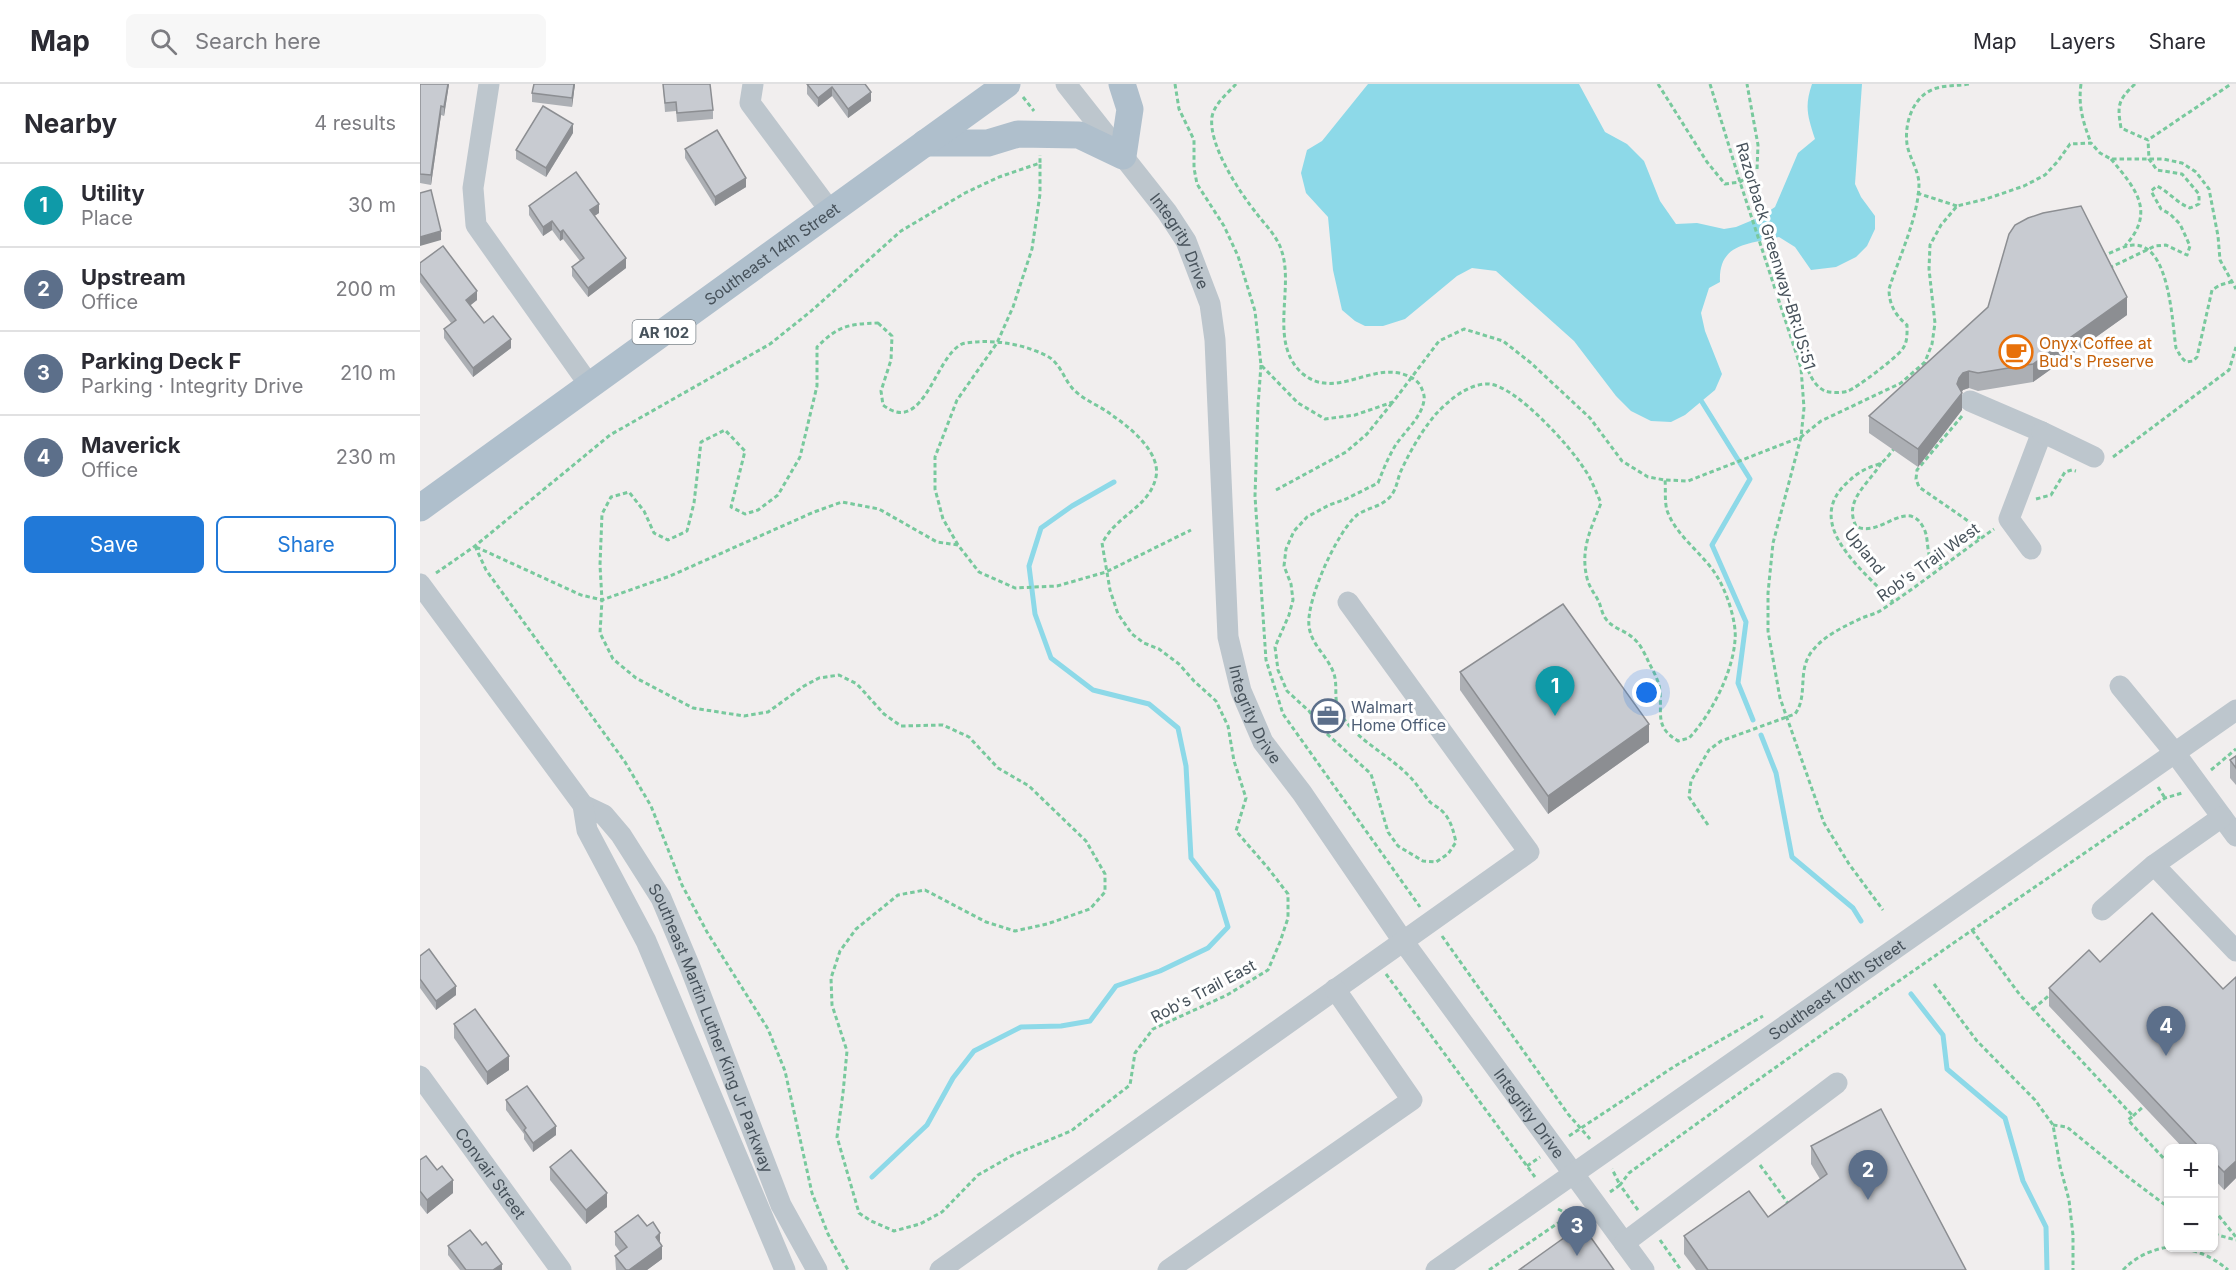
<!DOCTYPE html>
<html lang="en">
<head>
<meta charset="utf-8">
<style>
  :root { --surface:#fff; --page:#f7f7f7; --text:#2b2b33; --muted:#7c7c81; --line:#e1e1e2; --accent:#2179d8 }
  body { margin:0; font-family:Inter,sans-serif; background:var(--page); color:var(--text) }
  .controls { position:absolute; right:18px; bottom:18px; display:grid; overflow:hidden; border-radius:9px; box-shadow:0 2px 4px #0004 }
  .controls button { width:54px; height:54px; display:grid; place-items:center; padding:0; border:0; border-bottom:2px solid var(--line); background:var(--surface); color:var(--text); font:30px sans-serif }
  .you { position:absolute; left:1227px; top:609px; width:21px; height:21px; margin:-15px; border:4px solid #fff; border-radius:50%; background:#1a73e8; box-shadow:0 0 0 9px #1a73e833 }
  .badge { display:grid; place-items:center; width:39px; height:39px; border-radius:50%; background:var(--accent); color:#fff; font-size:20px; font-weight:700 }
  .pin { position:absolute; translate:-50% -50px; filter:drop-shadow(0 2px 3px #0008) }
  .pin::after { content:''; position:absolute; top:32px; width:21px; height:18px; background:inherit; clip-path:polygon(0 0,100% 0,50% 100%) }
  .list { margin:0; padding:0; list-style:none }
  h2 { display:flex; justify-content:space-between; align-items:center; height:78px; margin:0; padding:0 24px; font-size:26px }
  h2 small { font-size:20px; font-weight:400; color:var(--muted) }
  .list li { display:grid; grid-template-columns:39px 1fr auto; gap:18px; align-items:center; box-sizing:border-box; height:84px; padding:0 24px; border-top:2px solid var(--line) }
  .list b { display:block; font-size:22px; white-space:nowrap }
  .list p { margin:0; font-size:20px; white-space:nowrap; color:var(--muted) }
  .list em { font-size:20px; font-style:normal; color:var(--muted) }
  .actions { display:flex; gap:12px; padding:18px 24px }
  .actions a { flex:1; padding:14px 0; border:2px solid var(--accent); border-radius:9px; text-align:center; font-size:21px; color:var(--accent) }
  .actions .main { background:var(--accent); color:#fff }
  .icon { flex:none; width:33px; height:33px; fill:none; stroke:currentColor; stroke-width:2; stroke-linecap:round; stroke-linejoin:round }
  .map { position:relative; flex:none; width:1816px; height:1186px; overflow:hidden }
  header { display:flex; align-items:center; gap:36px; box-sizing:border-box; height:84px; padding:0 30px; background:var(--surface); border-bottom:2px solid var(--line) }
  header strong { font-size:28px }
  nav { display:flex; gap:33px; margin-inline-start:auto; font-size:21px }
  .search { width:420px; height:54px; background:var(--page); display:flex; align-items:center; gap:15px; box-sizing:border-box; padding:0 21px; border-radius:9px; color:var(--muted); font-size:22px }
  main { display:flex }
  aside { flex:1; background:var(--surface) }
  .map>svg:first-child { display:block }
  .water { fill:#8dd9e8 }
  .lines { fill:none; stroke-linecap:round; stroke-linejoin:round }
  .stream { stroke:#8dd9e8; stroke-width:5 }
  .path { stroke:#78c99d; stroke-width:3; stroke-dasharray:4.5 3; stroke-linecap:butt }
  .minor { stroke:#bdc6cd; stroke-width:21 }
  .major { stroke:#afbfcc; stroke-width:27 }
  .wall { fill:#acafb4 }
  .shaded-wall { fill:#8c8e92 }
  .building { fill:#c8cbd1; stroke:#8c8e92; stroke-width:1.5 }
  .labels { text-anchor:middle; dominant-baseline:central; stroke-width:6; stroke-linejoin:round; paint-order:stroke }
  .shield { fill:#fff; stroke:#7e868c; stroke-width:1.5 }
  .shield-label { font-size:15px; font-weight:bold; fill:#47525b }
  .street-label { font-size:16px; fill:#47525b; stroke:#fff }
  .food-label { font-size:16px; fill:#c56008; stroke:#fff; text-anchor:start }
  .service-label { font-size:16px; fill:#4e5e75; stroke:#fff; text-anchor:start }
</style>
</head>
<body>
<header>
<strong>Map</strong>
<div class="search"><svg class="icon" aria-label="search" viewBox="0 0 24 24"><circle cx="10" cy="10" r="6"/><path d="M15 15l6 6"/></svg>Search here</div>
<nav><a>Map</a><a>Layers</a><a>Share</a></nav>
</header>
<main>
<aside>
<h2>Nearby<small>4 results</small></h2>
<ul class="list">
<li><span class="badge" style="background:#0f9aa8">1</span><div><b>Utility</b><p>Place</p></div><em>30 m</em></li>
<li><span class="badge" style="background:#5c6f8a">2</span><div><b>Upstream</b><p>Office</p></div><em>200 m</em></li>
<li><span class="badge" style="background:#5c6f8a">3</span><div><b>Parking Deck F</b><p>Parking · Integrity Drive</p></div><em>210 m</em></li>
<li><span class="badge" style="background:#5c6f8a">4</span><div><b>Maverick</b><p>Office</p></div><em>230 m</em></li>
</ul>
<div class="actions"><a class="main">Save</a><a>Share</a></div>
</aside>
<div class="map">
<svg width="1816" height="1186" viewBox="0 0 1816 1186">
  <rect width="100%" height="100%" fill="#f1eeee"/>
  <path class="water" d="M948 0H1159L1185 48 1207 60 1224 77 1240 117 1256 140 1277 139 1304 145 1316 143 1340 133 1355 123 1378 69 1395 55C1388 33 1384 23 1392 0H1442L1435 100 1441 113 1455 132V145L1447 162 1436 173 1416 183 1391 186 1375 163 1359 153C1329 160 1298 159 1300 198L1289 204 1281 229 1285 247 1302 290 1295 306 1265 331 1251 338 1231 337 1211 327 1196 312 1154 257 1076 187 1052 184 1037 192 985 235 963 242H945L935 237 922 226 913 186 908 133 886 109 881 89 887 66 902 57Z"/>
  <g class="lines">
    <g class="stream">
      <path d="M1282 318 1330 395 1292 461 1326 538 1318 599 1333 636"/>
      <path d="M1341 651 1356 689 1372 773 1433 824 1441 837"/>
      <path d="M1491 910 1523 951 1527 985 1585 1034 1603 1097 1626 1143 1627 1186"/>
      <path d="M452 1093 507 1041 533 994 554 967 601 943 641 942 670 937 696 902 740 887 788 864 808 843 797 807 771 774 766 682 758 644 729 620 673 606 631 574 615 530 609 482 621 444 652 422 694 398"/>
    </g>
    <g class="path">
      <path d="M755 0 759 25 774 56V84L777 100 804 142 818 172 835 227 841 281 878 319 905 335 935 331 973 318 1019 257 1044 245 1083 257 1111 279 1170 334 1202 377 1228 393 1245 396 1268 397 1381 353 1401 337 1481 299 1505 278 1512 260 1515 239 1509 185 1510 161 1521 141 1537 122 1566 115 1604 102 1625 91 1638 77 1650 60 1671 59 1680 69 1691 75H1743L1762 79 1776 88 1789 105 1798 152 1800 176 1816 205"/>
      <path d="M816 0C808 9 794 20 792 33 788 61 820 109 837 130 846 142 858 153 862 168 874 206 848 260 883 290 916 317 953 276 988 292 993 294 999 298 1001 303 1003 307 1005 313 1004 316 1002 333 984 348 975 362 968 374 963 386 958 399L926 415 909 421 887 433 874 447 866 465 864 482 871 500 873 516 869 531 855 563 858 586 867 607 889 627 905 648 951 690 968 748 978 762 1003 777 1016 778 1028 770 1036 758C1033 746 1031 735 1021 726 1018 723 1013 721 1010 718 1002 709 996 698 987 690 966 669 936 656 920 629 913 617 918 602 914 590 908 572 891 561 889 542 886 516 917 448 937 431 947 424 960 423 969 414 976 407 977 398 980 389 989 369 1001 348 1015 331 1028 317 1048 299 1069 300 1096 302 1151 363 1165 386 1172 396 1176 408 1181 419 1171 445 1160 465 1167 494 1169 503 1175 510 1179 518 1181 523 1182 530 1186 535 1192 544 1204 546 1212 553 1220 559 1225 570 1229 579 1234 588 1240 599 1240 609 1242 632 1235 643 1258 657L1269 654C1291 631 1313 588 1315 556 1317 539 1307 509 1298 494 1285 471 1258 454 1248 429 1244 420 1246 406 1245 396"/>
      <path d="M1238 0 1287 78 1305 100 1320 98 1337 86 1338 61 1327 0"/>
      <path d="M1290 0 1320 98 1381 284 1384 324 1381 353 1353 459 1348 509V547L1360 614 1404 739 1429 780 1463 826"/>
      <path d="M1661 0C1658 22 1663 38 1671 59"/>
      <path d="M1715 0C1698 16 1697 21 1701 44L1728 56 1811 0"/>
      <path d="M603 13 614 27"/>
      <path d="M1691 75C1716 105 1736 128 1705 162"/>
      <path d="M1497 109 1537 122"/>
      <path d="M1682 172C1692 169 1702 162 1713 161 1750 159 1752 239 1756 264L1761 273 1766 278 1773 277 1777 273 1792 206 1800 201 1811 198"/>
      <path d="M1689 184 1735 162 1746 161 1767 171 1770 162 1760 140 1750 130 1741 125 1731 107 1737 102C1749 108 1757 119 1770 124L1779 120V110L1762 90 1737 86 1729 75 1728 56"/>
      <path d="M458 239 472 252 471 276 461 307 463 321C504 353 515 272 542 260 545 259 552 258 555 258 578 256 606 261 627 272 641 279 644 297 655 307 667 318 681 322 693 332 711 344 741 369 736 393 731 416 711 426 696 441 690 446 686 453 682 459L690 506 698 530 712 550 724 559 739 565 759 580 774 597 796 617 808 642 814 677 826 714 816 747 848 784 868 810V834L860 858 848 886 807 911 733 945 715 969 710 1001 651 1047 593 1071 558 1091 522 1128 500 1140 474 1147 451 1137 439 1129 417 1053 423 1009 427 967 412 921 411 894 420 867 436 845 478 811 505 806 566 838 595 847 627 840 670 825 685 808V790L666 757 609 702 578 684 549 653 523 641 481 642 464 630 437 600 419 591 399 594 384 602 348 628 324 632 273 624 216 594 193 575 180 549 182 516 180 481 182 430 191 413 209 408 224 427 234 449 248 456 267 447 274 419 281 358 305 346 325 367 311 423 325 430 338 426 358 411 380 373 397 302V263C418 242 428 240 458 239Z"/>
      <path d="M1372 252C1386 266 1385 298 1405 307 1411 309 1422 309 1428 307 1438 303 1473 276 1481 267 1488 259 1487 250 1487 241 1475 231 1469 220 1469 205 1479 173 1499 132 1499 99 1498 85 1489 73 1487 60 1484 38 1494 10 1517 4 1527 1 1538 2 1549 0"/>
      <path d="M841 281 838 322 835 412 846 576 863 630 1000 823"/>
      <path d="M1542 332 1497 386 1496 395 1499 403 1551 439 1557 446 1559 456"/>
      <path d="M1693 373 1809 286 1816 263"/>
      <path d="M1461 379C1449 400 1423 416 1436 442 1460 456 1489 409 1505 447 1508 455 1507 465 1510 474L1522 482"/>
      <path d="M856 406 926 368 947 350 972 319"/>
      <path d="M1616 415 1631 411 1645 388 1652 386 1656 387"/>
      <path d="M538 461 523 435 515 405V373L537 316 577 259 593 223 612 165 620 110V79"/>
      <path d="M55 462 66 486 205 678 231 722 262 801 287 848 348 945 365 987 392 1109 408 1150 428 1186"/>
      <path d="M56 463 161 511 182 516 250 492 394 428 422 418 459 425 517 458 538 461 559 488 595 504 637 502 686 488 771 446"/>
      <path d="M16 489 55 462 190 351 350 260 390 228 481 147 545 109 579 93 620 79V71"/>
      <path d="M1473 518C1444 487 1380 439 1429 397 1434 392 1441 387 1448 384 1452 382 1458 381 1461 379 1466 376 1470 369 1474 365"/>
      <path d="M1791 686 1816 665"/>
      <path d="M1738 703 1745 714"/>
      <path d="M1288 741 1269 713 1271 697 1289 666 1301 657 1375 630C1389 611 1376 586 1393 566 1405 551 1425 542 1442 534 1449 531 1456 530 1463 525 1501 500 1537 471 1574 445"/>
      <path d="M1552 846 1600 911 1713 1032 1708 1036 1748 1079"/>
      <path d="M1022 852 1148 1030 1170 1055"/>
      <path d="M966 890 1115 1093"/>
      <path d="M1514 900 1557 957 1615 1016 1633 1041 1640 1082 1649 1116 1653 1151V1186"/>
      <path d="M1613 925 1632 909"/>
      <path d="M1713 1032 1724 1022"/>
      <path d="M1633 1041 1647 1043 1708 1093 1748 1123"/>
      <path d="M1149 1052 1255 982 1343 932"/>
      <path d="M1340 1081 1370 1122"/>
      <path d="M1107 1082 1120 1073"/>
      <path d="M1190 1108 1200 1101 1192 1085"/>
      <path d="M1138 1125 1150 1131 1157 1129"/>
      <path d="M1218 1126 1200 1101 1209 1089C1385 960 1565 837 1745 714L1762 709"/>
      <path d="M1794 1126 1816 1153"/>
      <path d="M1794 1150 1816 1156"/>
      <path d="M1240 1156 1261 1186"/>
      <path d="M1758 1164C1777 1166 1793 1173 1808 1186"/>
      <path d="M1069 1186 1150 1131 1161 1143"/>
      <path d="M1703 1186C1715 1173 1731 1166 1748 1163"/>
    </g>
    <g class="minor">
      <path d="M69 0 53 104 56 141 170 302"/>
      <path d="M333 0 330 19 411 128"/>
      <path id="s1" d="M646 0 747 128 766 157 790 220 795 256 808 553 821 607 843 658 882 709 983 857 1224 1186"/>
      <path d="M1550 317 1622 348 1589 435 1611 465"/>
      <path d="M1622 348 1674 373"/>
      <path id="s2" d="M0 500 163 721 184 731 201 751 241 814 270 883 361 1121 397 1186"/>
      <path d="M1700 602 1755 669 1816 752"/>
      <path d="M163 721 167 746 226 857 365 1186"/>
      <path d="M1802 733 1734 781 1816 867"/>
      <path d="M1682 826 1734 781"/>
      <path id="s3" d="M0 992 141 1186"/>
      <path d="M1204 1159 1417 999"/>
      <path d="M520 1186 1109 768 928 518"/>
      <path d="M748 1186 992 1016 915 905"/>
      <path id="s4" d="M1016 1186 1816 626"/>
    </g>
    <g class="major">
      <path d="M505 59H568L598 50 659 51 703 72 710 25 702 0"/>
      <path id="s5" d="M0 424 587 0"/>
    </g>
  </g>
  <g class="wall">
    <path d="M0 0H29L24 32 21 31 11 101 0 99Z"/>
    <path d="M155 0 152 23 112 18V9Z"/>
    <path d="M243 0 293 26V35L257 38 256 27 245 28Z"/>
    <path d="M387 0H445L451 17 428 34 412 12 398 23 387 10Z"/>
    <path d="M153 49 126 93 96 75V66Z"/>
    <path d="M265 65 326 103 295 122 265 74Z"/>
    <path d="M109 122 179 129 174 132 206 184 168 213 152 192V183L160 177 143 155 140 157 132 146 123 152 109 131Z"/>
    <path d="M0 179 57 216 50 221 64 239 91 264 53 293 24 254V245L31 239 0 198Z"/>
    <path d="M1568 223 1707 231 1613 298 1558 307 1549 304 1543 306 1542 308V326L1498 383 1449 349V332Z"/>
    <path d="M1040 588 1229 658 1128 730 1040 606Z"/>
    <path d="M1816 672V701L1810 694V676Z"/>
    <path d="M0 872 36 911 16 926 0 904Z"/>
    <path d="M1680 878 1803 905 1816 893V1094L1804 1106 1794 1095V1065H1764L1629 922V904Z"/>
    <path d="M34 940 89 986 67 1001 34 954Z"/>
    <path d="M86 1016 136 1051 113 1068 104 1055V1050L86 1026Z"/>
    <path d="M1391 1062 1546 1186H1276L1264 1170V1152L1348 1133 1400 1095 1391 1080Z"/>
    <path d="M0 1076 33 1109 7 1130 0 1121Z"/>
    <path d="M130 1083 187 1123 166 1140 130 1096Z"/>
    <path d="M195 1148 240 1160 242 1175 227 1186H196L195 1172 200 1168 195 1161Z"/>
    <path d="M62 1161 82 1186H40L28 1171V1162Z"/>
  </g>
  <g class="shaded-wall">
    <path d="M28 0H29L24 32V23Z"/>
    <path d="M154 0H155L152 23V14Z"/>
    <path d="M412 3V12L398 23V14Z"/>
    <path d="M451 8V17L428 34V25Z"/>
    <path d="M21 22V31L11 101V91Z"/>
    <path d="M153 40V49L126 93V84Z"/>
    <path d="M326 94V103L295 122V113Z"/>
    <path d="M179 120V129L170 135V126Z"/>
    <path d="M132 137V146L123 152V143Z"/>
    <path d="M143 146V155L140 157V148Z"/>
    <path d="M21 147V156L0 162V153Z"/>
    <path d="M206 174V184L168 213V204Z"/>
    <path d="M57 207V216L46 225V216Z"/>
    <path d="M1707 213V231L1613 298V280Z"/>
    <path d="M91 255V264L53 293V284Z"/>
    <path d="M1549 287V304L1543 306 1539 311 1542 309V326L1498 383V365L1537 300 1539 294 1543 289Z"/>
    <path d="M1229 640V658L1128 730V712Z"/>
    <path d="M36 902V911L16 926V917Z"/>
    <path d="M89 972V986L67 1001V988Z"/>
    <path d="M136 1042V1051L113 1068V1059Z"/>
    <path d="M1816 1077V1094L1804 1106V1088Z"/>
    <path d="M33 1096V1109L7 1130V1116Z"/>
    <path d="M187 1109V1123L166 1140V1126Z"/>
    <path d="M240 1149V1163L242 1162V1175L227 1186H209L236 1153Z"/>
    <path d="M82 1180V1186H73Z"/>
  </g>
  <g class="building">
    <path d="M0 0H28L24 23 21 22 11 91 0 90Z"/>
    <path d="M114 0H154L152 14 112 9Z"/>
    <path d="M243 0H290L293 26 257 29 256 18 245 19Z"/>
    <path d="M387 0H445L451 8 428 25 412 3 398 14Z"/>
    <path d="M123 22 153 40 126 84 96 66Z"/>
    <path d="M297 46 326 94 295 113 265 65Z"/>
    <path d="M156 88 179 120 170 126 206 174 168 204 152 183 164 174 143 146 140 148 132 137 123 143 109 122Z"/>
    <path d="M11 106 21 147 0 153V109Z"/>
    <path d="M1661 122 1707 213 1613 280 1558 289 1549 287 1543 289 1539 294 1537 300 1542 309 1498 365 1449 332 1568 223 1589 150 1595 141 1608 134 1623 129Z"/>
    <path d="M23 162 57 207 46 216 64 239 73 232 91 255 53 284 24 245 36 236 0 189V179Z"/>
    <path d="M1143 520 1229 640 1128 712 1040 588Z"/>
    <path d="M1816 672V684L1810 676Z"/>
    <path d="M1732 829 1803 905 1816 893V1077L1804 1088 1794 1078V1065H1781L1629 904 1669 866 1680 878Z"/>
    <path d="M9 865 36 902 16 917 0 895V872Z"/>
    <path d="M55 925 89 972 67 988 34 940Z"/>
    <path d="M107 1002 136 1042 113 1059 104 1046 106 1044 86 1016Z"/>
    <path d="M1461 1025 1546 1186H1288L1264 1152 1329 1107 1348 1133 1407 1090 1391 1062Z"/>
    <path d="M151 1066 187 1109 166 1126 130 1083Z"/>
    <path d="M6 1072 17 1086 22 1082 33 1096 7 1116 0 1107V1076Z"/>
    <path d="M218 1131 227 1142 233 1138 240 1149 236 1153 242 1162 209 1186H206L195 1172 207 1163 195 1148Z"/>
    <path d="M1162 1141 1194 1186H1099Z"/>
    <path d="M50 1146 62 1161 66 1158 82 1180 73 1186H46L28 1162Z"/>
  </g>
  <defs>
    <g id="cafe-ring" transform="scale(1.725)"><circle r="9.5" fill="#fff" stroke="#e8710a" stroke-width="1.5"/><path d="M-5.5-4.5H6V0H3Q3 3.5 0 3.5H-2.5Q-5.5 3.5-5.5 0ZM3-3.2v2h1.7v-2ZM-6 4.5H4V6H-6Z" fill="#e8710a"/></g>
    <g id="office-ring" transform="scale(1.725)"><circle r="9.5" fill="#fff" stroke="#5c6f8a" stroke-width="1.5"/><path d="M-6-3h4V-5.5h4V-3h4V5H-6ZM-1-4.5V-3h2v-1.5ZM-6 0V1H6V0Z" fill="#5c6f8a"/></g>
  </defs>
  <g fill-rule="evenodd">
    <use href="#cafe-ring" x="1596" y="268"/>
    <use href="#office-ring" x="908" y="632"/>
  </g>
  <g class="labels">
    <rect class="shield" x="212.5" y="236" width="63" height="24" rx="4.5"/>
    <g class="shield-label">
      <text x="244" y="248">AR 102</text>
    </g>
    <g class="street-label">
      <text stroke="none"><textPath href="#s1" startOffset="195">Integrity Drive</textPath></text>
      <text stroke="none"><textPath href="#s5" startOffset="434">Southeast 14th Street</textPath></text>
      <text transform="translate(1356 172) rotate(73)">Razorback Greenway-BR:US:51</text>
      <text transform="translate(1445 467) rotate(51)">Upland</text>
      <text transform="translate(1508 478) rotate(-36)">Rob's Trail West</text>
      <text stroke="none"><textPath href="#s1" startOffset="681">Integrity Drive</textPath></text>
      <text stroke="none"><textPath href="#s4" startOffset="489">Southeast 10th Street</textPath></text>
      <text transform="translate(783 907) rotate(-28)">Rob's Trail East</text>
      <text stroke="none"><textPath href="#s2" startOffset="538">Southeast Martin Luther King Jr Parkway</textPath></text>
      <text stroke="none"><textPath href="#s1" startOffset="1167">Integrity Drive</textPath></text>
      <text stroke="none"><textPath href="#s3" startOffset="120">Convair Street</textPath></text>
    </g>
    <g class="food-label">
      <text x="1619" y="259">Onyx Coffee at<tspan x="1619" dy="18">Bud's Preserve</tspan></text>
    </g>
    <g class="service-label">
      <text x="931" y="623">Walmart<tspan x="931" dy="18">Home Office</tspan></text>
    </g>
  </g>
</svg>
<div class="controls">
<button>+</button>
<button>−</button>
</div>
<div class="you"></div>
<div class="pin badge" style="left:1135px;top:632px;background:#0f9aa8">1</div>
<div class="pin badge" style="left:1448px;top:1116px;background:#5c6f8a">2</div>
<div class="pin badge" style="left:1157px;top:1172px;background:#5c6f8a">3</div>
<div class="pin badge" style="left:1746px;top:972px;background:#5c6f8a">4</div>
</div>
</main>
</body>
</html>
